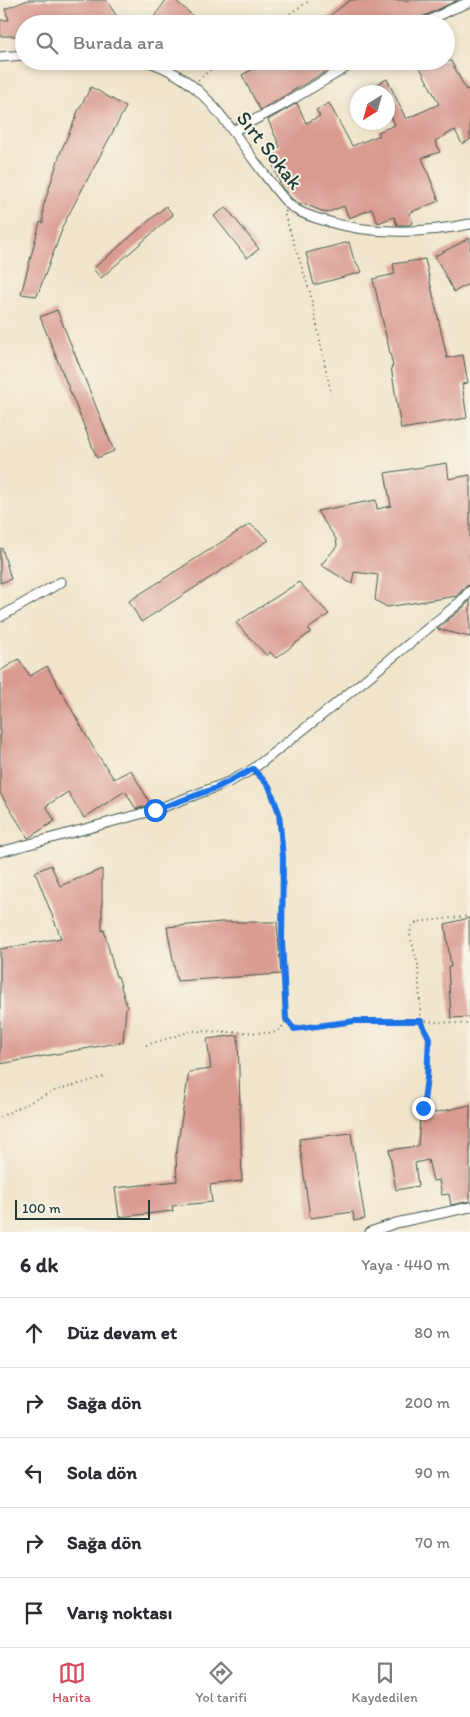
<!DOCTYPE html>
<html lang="tr">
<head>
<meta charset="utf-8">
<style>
  :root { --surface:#fff; --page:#f7f7f7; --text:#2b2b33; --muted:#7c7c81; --line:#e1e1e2; --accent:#d1495b }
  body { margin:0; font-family:Itim,sans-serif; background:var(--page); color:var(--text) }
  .compass { position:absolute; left:350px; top:85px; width:45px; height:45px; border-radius:50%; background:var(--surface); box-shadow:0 2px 8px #0003; rotate:217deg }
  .scale { position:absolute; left:15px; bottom:12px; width:135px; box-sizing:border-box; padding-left:5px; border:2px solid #1f3d34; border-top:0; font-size:14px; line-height:18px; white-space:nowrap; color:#1f3d34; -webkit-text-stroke:4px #f7f3e8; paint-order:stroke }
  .stop { position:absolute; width:15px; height:15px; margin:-11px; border:4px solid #1a73e8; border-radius:50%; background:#fff }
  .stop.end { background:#1a73e8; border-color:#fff; box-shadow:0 1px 5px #0008 }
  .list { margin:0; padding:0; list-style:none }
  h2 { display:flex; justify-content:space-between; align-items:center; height:65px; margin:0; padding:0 20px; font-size:21px }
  h2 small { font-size:16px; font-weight:400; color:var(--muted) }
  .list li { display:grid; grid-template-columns:32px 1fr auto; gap:15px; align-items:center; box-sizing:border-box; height:70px; padding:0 20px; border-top:1px solid var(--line) }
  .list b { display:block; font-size:19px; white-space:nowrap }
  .list em { font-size:16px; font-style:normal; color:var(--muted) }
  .icon { flex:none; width:28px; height:28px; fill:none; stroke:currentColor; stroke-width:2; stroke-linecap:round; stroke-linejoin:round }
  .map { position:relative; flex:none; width:470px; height:1232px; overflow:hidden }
  .search { position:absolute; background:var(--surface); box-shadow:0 2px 8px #0003; left:15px; right:15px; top:15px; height:55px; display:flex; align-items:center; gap:12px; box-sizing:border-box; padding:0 18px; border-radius:28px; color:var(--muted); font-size:19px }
  .sheet { height:415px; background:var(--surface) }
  nav { display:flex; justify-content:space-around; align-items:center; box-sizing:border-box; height:70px; border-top:1px solid var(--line); background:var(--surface); font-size:14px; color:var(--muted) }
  nav a { display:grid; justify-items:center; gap:2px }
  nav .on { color:var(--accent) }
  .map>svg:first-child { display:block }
  .building { fill:#d99a90 }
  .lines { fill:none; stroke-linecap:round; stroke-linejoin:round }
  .minor-casing { stroke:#3e564b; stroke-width:11 }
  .path { stroke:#3e564b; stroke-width:2; stroke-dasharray:1 4; stroke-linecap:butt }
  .minor { stroke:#fff; stroke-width:9 }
  .route { stroke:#1a73e8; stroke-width:6 }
  .labels { text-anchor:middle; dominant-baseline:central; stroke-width:4; stroke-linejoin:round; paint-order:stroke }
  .street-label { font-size:21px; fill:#1f3d34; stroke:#f7f3e8 }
</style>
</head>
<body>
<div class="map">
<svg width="470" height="1232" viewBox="0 0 470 1232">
  <rect width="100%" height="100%" fill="#f7f3e8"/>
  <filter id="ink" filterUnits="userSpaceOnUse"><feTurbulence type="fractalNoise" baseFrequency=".02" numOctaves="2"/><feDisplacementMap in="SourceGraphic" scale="10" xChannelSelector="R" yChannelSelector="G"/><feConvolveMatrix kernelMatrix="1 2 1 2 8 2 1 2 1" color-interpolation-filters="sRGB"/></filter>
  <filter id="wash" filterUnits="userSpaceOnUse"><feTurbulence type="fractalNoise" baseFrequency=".0096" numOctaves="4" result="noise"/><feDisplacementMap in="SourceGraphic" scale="20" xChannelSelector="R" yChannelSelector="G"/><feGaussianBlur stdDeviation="1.12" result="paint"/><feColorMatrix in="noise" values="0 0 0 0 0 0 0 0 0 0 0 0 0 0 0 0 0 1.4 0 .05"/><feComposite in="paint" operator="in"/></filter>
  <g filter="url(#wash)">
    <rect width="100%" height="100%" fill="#f1e5cb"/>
    <g id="blocks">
      <g class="building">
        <path d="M28 0H106L122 24H24V35L16 37V36H0V20H9L5 9Z"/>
        <path d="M166 0H175L192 15 185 24H149Z"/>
        <path d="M350 0H458L420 18 417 24H329L327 18Z"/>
        <path d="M268 61H344L260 110 242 75Z"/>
        <path d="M423 61H451L466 90 470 88V140L462 144 455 130 435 141 440 152 422 158 439 201 409 213 413 223 408 225H397L394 217 378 223 372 209 349 218 344 206 326 213 305 204 301 205 292 199 281 186 268 152 280 147 268 120 297 103 306 123 320 116 316 110 329 103 352 146 380 135 378 132 395 125 388 110V92H379L375 85 387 79 406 119 439 104 418 64Z"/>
        <path d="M91 87 126 107 61 229 62 230 37 296 21 294 40 222 43 223V207L61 151 77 115H76Z"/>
        <path d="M166 206 173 215 101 278 93 269Z"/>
        <path d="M226 207 259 249 247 258 214 216Z"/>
        <path d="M470 238V283L454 292 435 256Z"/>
        <path d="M349 242 353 257 362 272 314 285 306 253Z"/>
        <path d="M425 259 447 358 463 355 468 383 462 384 467 418 401 429 391 367 393 366 373 279 395 274 393 264Z"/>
        <path d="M57 310 114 451 97 458 40 317Z"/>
        <path d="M447 463 449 479 470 475V585L466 586 457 596 387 607 375 600 378 575 354 572 352 584 321 565 337 546 336 539 317 511 376 500 377 509 391 506 385 473Z"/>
        <path d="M250 524 269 540 141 622 129 601Z"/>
        <path d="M2 548 11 579 0 583V549Z"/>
        <path d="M299 582 329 614 308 629 311 632 276 658 270 652 267 656 236 623Z"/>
        <path d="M470 600V637L437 629 464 607Z"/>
        <path d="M19 659 30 676 47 666 94 749 114 779 131 770 151 805 136 809 125 791 84 818 68 792 46 806 55 821 28 838 0 793V671Z"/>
        <path d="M51 865 60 886 102 869V931L104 930 116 977 118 976 127 1007 126 1008 123 1042 0 1064V949L61 938 35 872Z"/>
        <path d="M469 918 470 1017 451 1018 448 967H451L445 924Z"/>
        <path d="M221 922H277L281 974 177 981 167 927Z"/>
        <path d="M238 1035 242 1181 210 1185 212 1202 172 1206 173 1211 119 1217 115 1188 177 1181 176 1155 189 1072 211 1069 207 1039Z"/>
        <path d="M470 1105V1201L451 1205 449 1194 442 1195 439 1180 433 1181 428 1160 415 1163 418 1186 396 1190 389 1150 418 1146 420 1116Z"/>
        <path d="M351 1133 365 1219 354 1221 353 1212 310 1218 299 1139Z"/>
      </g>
    </g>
  </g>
  <g filter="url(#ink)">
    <use href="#blocks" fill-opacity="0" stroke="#3e564b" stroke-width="1"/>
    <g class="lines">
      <g class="minor-casing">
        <g id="minor">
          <path d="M423 24 452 9 470 2"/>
          <path d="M0 57 24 55"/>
          <path d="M146 61C207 80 228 128 265 175 273 185 281 198 292 207 300 213 310 216 319 219 368 235 420 234 470 224"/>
          <path d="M233 131 279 107 357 61"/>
          <path d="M0 617 61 582"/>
          <path d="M0 852 155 810 229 782 253 769 327 711 460 602 470 591"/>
          <path d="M370 1232 396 1223 470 1207"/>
        </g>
      </g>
      <g class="path">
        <path d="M273 24 311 0"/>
        <path d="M198 80 221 61"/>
        <path d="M286 211 284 213 310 292 331 394"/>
        <path d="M259 775 269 786 279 813 283 858 282 941 286 1019 294 1029 355 1021H421L470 1024"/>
        <path d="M146 1045 192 1031 273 1033 281 1029 286 1019"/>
        <path d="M423 1108 427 1078 429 1037 421 1021 418 965 410 935 411 927 417 922 470 916"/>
        <path d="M0 1117 51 1092 107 1076"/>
      </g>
      <use href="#minor" class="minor"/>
    </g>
  </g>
  <g class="lines" filter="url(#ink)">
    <path class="route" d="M155 810 216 788 253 769 269 786 279 813 283 858 282 941 286 1019 294 1029 355 1021H421L429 1038 427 1078 423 1108"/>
  </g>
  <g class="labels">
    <g class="street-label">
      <text transform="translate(270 150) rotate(52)">Sırt Sokak</text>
    </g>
  </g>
</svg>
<svg class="compass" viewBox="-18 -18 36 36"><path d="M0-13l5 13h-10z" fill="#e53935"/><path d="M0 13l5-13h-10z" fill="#7c7c81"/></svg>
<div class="scale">100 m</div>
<div class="stop" style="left:155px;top:810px"></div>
<div class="stop end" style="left:423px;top:1108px"></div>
<div class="search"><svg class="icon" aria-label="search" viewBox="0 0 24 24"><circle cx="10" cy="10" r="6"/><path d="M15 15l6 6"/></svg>Burada ara</div>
</div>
<section class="sheet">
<h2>6 dk<small>Yaya · 440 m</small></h2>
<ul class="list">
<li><svg class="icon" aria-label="ahead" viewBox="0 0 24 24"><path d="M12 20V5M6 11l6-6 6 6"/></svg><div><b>Düz devam et</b></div><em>80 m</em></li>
<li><svg class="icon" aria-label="right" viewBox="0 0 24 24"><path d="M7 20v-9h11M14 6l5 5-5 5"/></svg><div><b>Sağa dön</b></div><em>200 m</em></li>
<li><svg class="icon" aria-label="left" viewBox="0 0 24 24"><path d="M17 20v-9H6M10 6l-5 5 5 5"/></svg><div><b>Sola dön</b></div><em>90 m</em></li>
<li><svg class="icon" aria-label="right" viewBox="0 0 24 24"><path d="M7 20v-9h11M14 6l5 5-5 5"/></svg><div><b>Sağa dön</b></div><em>70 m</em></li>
<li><svg class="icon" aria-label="arrive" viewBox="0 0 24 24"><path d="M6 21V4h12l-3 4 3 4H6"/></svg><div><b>Varış noktası</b></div></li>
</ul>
</section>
<nav>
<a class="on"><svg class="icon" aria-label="map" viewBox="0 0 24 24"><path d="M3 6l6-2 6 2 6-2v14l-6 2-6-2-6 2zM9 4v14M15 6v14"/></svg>Harita</a>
<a><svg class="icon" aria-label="directions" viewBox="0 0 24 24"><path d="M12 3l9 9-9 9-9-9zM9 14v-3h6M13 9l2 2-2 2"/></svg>Yol tarifi</a>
<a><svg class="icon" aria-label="saved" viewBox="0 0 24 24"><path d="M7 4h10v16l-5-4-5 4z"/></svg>Kaydedilen</a>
</nav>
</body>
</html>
